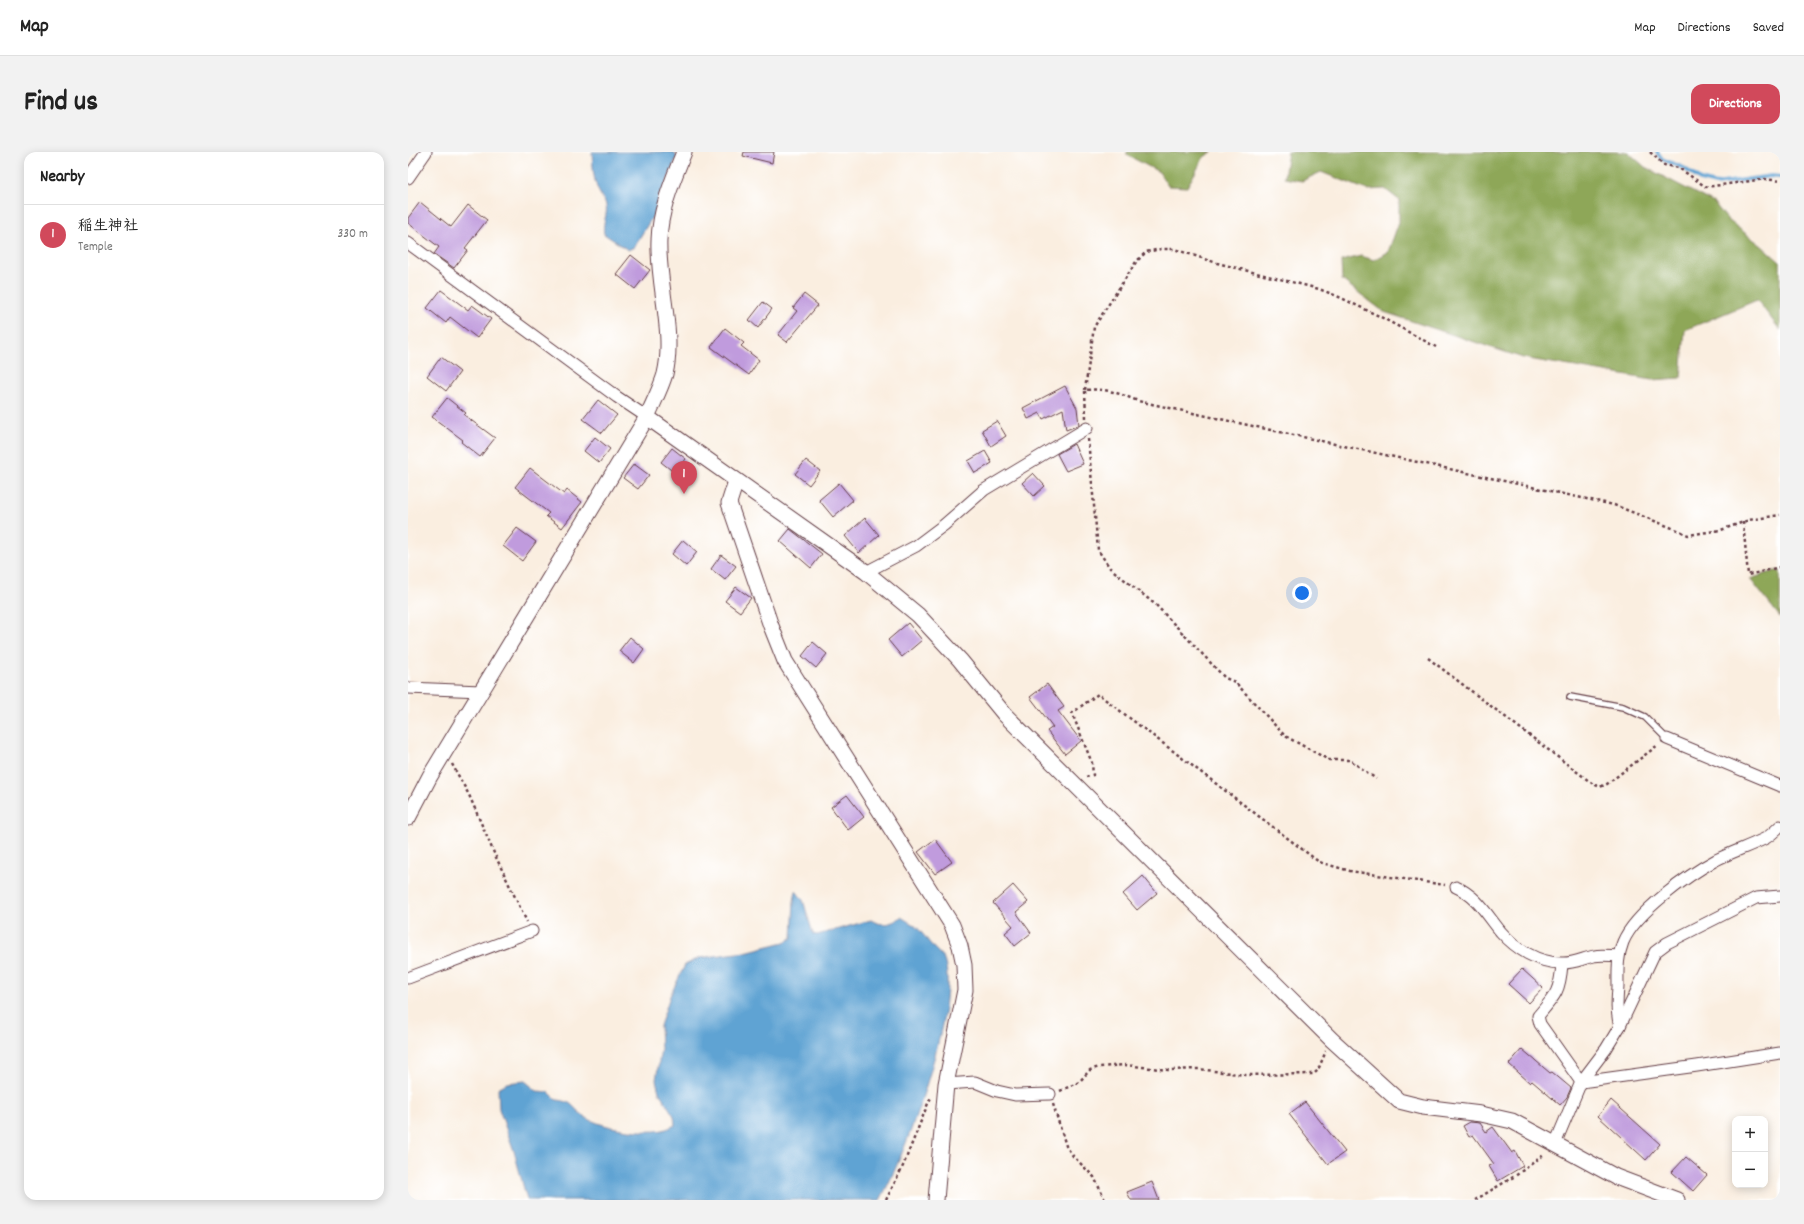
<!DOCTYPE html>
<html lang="en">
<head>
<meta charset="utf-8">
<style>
  :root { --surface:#fff; --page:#f2f2f2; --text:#222; --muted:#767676; --line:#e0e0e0; --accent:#d1495b }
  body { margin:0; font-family:Dekko,"Klee One",sans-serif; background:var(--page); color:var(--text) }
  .controls { position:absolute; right:12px; bottom:12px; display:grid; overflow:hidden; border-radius:8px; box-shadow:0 2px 10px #0003 }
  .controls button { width:36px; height:36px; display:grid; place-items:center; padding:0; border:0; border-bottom:1px solid var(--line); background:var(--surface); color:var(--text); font:20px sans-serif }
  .you { position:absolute; left:894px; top:441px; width:14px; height:14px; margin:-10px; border:3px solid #fff; border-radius:50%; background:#1a73e8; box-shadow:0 0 0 6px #1a73e833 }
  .badge { display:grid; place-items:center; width:26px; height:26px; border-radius:50%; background:var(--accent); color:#fff; font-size:13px; font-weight:700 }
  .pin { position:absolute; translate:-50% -33px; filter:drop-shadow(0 1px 2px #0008) }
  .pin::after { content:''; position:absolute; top:21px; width:14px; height:12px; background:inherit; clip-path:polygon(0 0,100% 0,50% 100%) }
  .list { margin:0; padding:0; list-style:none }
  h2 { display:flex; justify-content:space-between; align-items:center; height:52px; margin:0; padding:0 16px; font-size:17px }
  h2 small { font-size:13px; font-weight:400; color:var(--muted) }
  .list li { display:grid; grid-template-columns:26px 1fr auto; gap:12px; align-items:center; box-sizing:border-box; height:60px; padding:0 16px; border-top:1px solid var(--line) }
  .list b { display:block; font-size:15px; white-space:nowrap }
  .list p { margin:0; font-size:13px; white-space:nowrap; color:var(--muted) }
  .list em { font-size:13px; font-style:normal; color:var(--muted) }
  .map { position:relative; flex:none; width:1372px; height:1048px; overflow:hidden; border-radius:12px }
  header { display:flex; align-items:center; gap:24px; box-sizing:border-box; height:56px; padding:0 20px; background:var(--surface); border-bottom:1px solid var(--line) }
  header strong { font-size:19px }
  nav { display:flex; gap:22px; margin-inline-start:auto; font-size:14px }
  .intro { display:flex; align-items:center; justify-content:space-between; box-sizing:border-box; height:96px; padding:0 24px }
  h1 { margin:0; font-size:28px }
  .button { padding:10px 18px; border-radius:12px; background:var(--accent); color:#fff; font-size:14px; font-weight:700 }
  main { display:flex; gap:24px; padding:0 24px }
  aside { flex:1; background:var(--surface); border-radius:12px; box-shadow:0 2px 10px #0003 }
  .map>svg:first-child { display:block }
  .forest { fill:#8ea759; stroke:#6c6342 }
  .water { fill:#5ea3d3; stroke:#54617f }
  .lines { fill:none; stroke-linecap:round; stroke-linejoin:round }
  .stream { stroke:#5ea3d3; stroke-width:4 }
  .building { fill:#c09bdd }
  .lane-casing { stroke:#643e46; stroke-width:8 }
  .street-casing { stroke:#643e46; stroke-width:13 }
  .secondary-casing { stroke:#643e46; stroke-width:17 }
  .path { stroke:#643e46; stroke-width:2.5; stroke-dasharray:3 3; stroke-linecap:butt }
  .lane { stroke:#fff; stroke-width:5.5 }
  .street { stroke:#fff; stroke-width:11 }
  .secondary { stroke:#fff; stroke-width:15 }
</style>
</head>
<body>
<header>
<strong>Map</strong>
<nav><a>Map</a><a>Directions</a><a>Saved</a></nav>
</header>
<div class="intro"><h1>Find us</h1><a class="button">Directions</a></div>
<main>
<aside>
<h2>Nearby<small></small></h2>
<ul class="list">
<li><span class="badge">1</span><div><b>稲生神社</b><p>Temple</p></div><em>330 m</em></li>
</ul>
</aside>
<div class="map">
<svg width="1372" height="1048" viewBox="0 0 1372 1048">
  <rect width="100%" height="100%" fill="#fff"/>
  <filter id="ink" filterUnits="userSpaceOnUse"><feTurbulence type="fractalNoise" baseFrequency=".025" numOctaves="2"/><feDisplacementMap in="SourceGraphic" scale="8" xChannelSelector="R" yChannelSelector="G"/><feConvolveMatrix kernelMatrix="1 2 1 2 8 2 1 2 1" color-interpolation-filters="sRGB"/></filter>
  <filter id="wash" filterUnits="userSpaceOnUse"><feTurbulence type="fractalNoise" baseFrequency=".012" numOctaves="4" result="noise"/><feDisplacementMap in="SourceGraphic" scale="16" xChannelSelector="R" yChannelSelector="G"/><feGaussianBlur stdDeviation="0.9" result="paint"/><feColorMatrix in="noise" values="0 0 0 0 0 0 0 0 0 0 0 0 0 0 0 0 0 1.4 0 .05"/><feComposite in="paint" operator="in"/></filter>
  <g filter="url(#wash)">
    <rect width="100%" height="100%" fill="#faeee0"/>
    <g class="forest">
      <path d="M719 0H804L796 5 779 35 760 34 751 20 719 3Z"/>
      <path d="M880 0H1220L1237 15 1306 51 1320 68 1354 94 1372 110V178L1349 148 1277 178 1273 226 1244 228 1115 206 976 160 934 128 933 109 953 104 966 108 980 100 991 70V48L977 37 959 38 913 20 894 29 876 26Z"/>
      <path d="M1366 419H1372V465L1342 427Z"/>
    </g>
    <g class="water">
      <path d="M184 0H265L269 4 248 59 226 95 220 98 196 82C194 69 200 64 198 54 198 49 193 45 191 40 185 28 185 14 184 0Z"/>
      <path d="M388 739 395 748 405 782 409 783 463 768C473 774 483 773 493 765 497 768 502 770 506 773 515 780 521 792 530 800 532 803 535 804 536 807 553 853 497 1005 472 1048H119L106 999 91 957 90 936 99 931 117 929 129 939 141 940 149 948C166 949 164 956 177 965 194 976 235 982 255 978 259 977 263 975 267 973L266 964 251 940 248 928 253 897 252 874 262 844 277 813 291 806 337 800 376 790 384 786 386 749Z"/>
    </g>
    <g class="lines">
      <path class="stream" d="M1249 0 1254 7 1276 16 1292 28 1308 32 1363 24 1372 25"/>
    </g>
    <g id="blocks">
      <g class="building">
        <path d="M336 0H366L364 11 335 4Z"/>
        <path d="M12 50 43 75 60 53 79 68 57 96 60 98 46 116 26 102 31 95 0 71V66Z"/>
        <path d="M223 103 242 118 227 137 208 122Z"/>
        <path d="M33 138 60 158 64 153 83 167 69 186 42 165 38 171 19 156Z"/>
        <path d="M396 142 410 153 379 190 370 183 389 159 385 156Z"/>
        <path d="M355 150 364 157 350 176 341 168Z"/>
        <path d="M317 176 336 191 333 194 351 208 341 223 303 195Z"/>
        <path d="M33 205 52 220 38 239 19 224Z"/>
        <path d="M657 234 669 256 671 273 658 278 655 257 635 267 632 261 620 267 615 256Z"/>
        <path d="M39 246 58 261 56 263 87 286 72 305 53 290 55 288 24 265Z"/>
        <path d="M190 248 209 263 194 281 175 267Z"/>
        <path d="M589 269 598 284 583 294 574 278Z"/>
        <path d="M187 285 202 297 191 311 176 299Z"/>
        <path d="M666 292 675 312 658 319 649 302Z"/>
        <path d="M264 296 278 307 267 321 253 310Z"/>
        <path d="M577 299 584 311 567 321 560 309Z"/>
        <path d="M398 308 412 319 401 333 387 322Z"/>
        <path d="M226 312 241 323 230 337 215 326Z"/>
        <path d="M122 316 156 342 159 338 174 350 154 376 138 364 141 361 107 335Z"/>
        <path d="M625 321 637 334 626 344 614 331Z"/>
        <path d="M431 331 445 348 425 365 411 348Z"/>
        <path d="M457 366 471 383 451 401 437 384Z"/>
        <path d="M109 376 128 390 114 409 95 394Z"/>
        <path d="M382 377 414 402 403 416 372 389Z"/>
        <path d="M275 388 289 400 278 414 264 402Z"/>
        <path d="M313 403 328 414 317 428 303 417Z"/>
        <path d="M328 435 343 446 332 460 317 449Z"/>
        <path d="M500 471 514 488 494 505 480 488Z"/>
        <path d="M222 485 236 497 226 511 211 499Z"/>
        <path d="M405 490 419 502 408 516 394 504Z"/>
        <path d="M639 532 656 555 650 559 673 589 657 602 639 579 645 575 622 545Z"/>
        <path d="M439 643 456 665 440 678 423 655Z"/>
        <path d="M527 687 544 710 527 722 510 700Z"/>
        <path d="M735 724 749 741 729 758 715 742Z"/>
        <path d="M605 733 620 750 608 760 623 781 607 794 597 781 605 774 585 751Z"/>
        <path d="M1114 817 1135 836 1121 851 1100 832Z"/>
        <path d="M1114 897 1142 921 1144 920 1163 936 1159 945 1152 953 1124 929 1122 931 1101 912Z"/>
        <path d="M1203 948 1252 992 1238 1008 1190 964Z"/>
        <path d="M897 950 937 1000 920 1012 881 962Z"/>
        <path d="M1062 970 1072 971 1078 980 1085 975 1104 1001 1107 999 1115 1014 1090 1029 1081 1014 1086 1012 1065 983 1061 985 1055 974Z"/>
        <path d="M1278 1005 1299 1023 1285 1039 1264 1020Z"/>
        <path d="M744 1030 751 1048H723L719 1040Z"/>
      </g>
    </g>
  </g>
  <g filter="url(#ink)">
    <use href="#blocks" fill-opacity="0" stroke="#643e46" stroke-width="1"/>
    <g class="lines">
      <g class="lane-casing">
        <path id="lane" d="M1162 545 1215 555 1237 565 1259 587"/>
      </g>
      <g class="street-casing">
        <g id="street">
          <path d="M0 26 18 0"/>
          <path d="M0 91 209 245 239 265"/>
          <path d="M458 420 508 394 536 373 576 338 679 276"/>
          <path d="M0 536 73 539"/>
          <path d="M1259 587 1372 634"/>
          <path d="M1048 735C1069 744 1079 763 1093 780 1108 797 1130 811 1153 811 1164 812 1176 806 1186 804 1194 802 1203 804 1210 804"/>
          <path d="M1154 812C1152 839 1148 843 1130 864L1132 872 1173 930"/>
          <path d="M0 826 124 779"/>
          <path d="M1212 874C1208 861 1209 849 1210 835 1210 820 1209 805 1215 790 1227 761 1280 723 1308 708 1324 700 1342 694 1358 686 1363 683 1368 678 1372 674"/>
          <path d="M1173 930 1289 914 1372 901"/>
          <path d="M538 932 567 930 589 939 607 943 642 942"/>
          <path d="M1147 992 1173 930 1198 897 1212 874 1247 800 1259 791 1348 746 1372 744"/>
        </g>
      </g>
      <g class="secondary-casing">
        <g id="secondary">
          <path d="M239 265 458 420 510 463 552 508 597 563 924 888 991 949 1015 955 1073 962 1104 969 1208 1025 1269 1048"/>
          <path d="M328 329 321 351 363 474 377 509 544 773 552 794 556 813 557 838 538 932 528 1048"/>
          <path d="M0 666 22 624 239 265C245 251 253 236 257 222 267 181 249 131 251 88 252 57 265 28 276 0"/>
        </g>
      </g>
      <g class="path">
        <path d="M1242 0 1256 13 1271 16 1298 35 1357 27 1372 29"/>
        <path d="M677 238 686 175 728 110 738 100 753 97H766L809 111 911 137 929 144 971 164 1028 195"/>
        <path d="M678 266 677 238C699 236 710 241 730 249L1206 353 1272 379 1280 383 1313 378 1341 368 1372 363"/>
        <path d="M680 287 690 398 702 416 748 453 817 526 827 530 877 584 921 608H942L968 627"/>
        <path d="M1335 370 1340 423 1372 415"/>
        <path d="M1020 506 1185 632 1192 635 1199 632 1250 593"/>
        <path d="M44 612 61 643 86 701 119 770"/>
        <path d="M678 625 685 623 684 611 664 561 690 542 911 710 942 719 1037 733"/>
        <path d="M652 939 671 930 682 918 691 915 717 913 760 918 791 917 837 923 906 922 910 918 918 899"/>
        <path d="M645 952 658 994 665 1004 686 1025 697 1048"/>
        <path d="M478 1048 495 1014 521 949 523 946"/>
        <path d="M1067 1048 1107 1024 1137 1002"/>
      </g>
      <use href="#lane" class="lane"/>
      <use href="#street" class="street"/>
      <use href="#secondary" class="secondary"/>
    </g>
  </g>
</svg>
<div class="controls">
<button>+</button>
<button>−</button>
</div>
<div class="you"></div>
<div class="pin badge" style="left:276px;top:342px">1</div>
</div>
</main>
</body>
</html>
